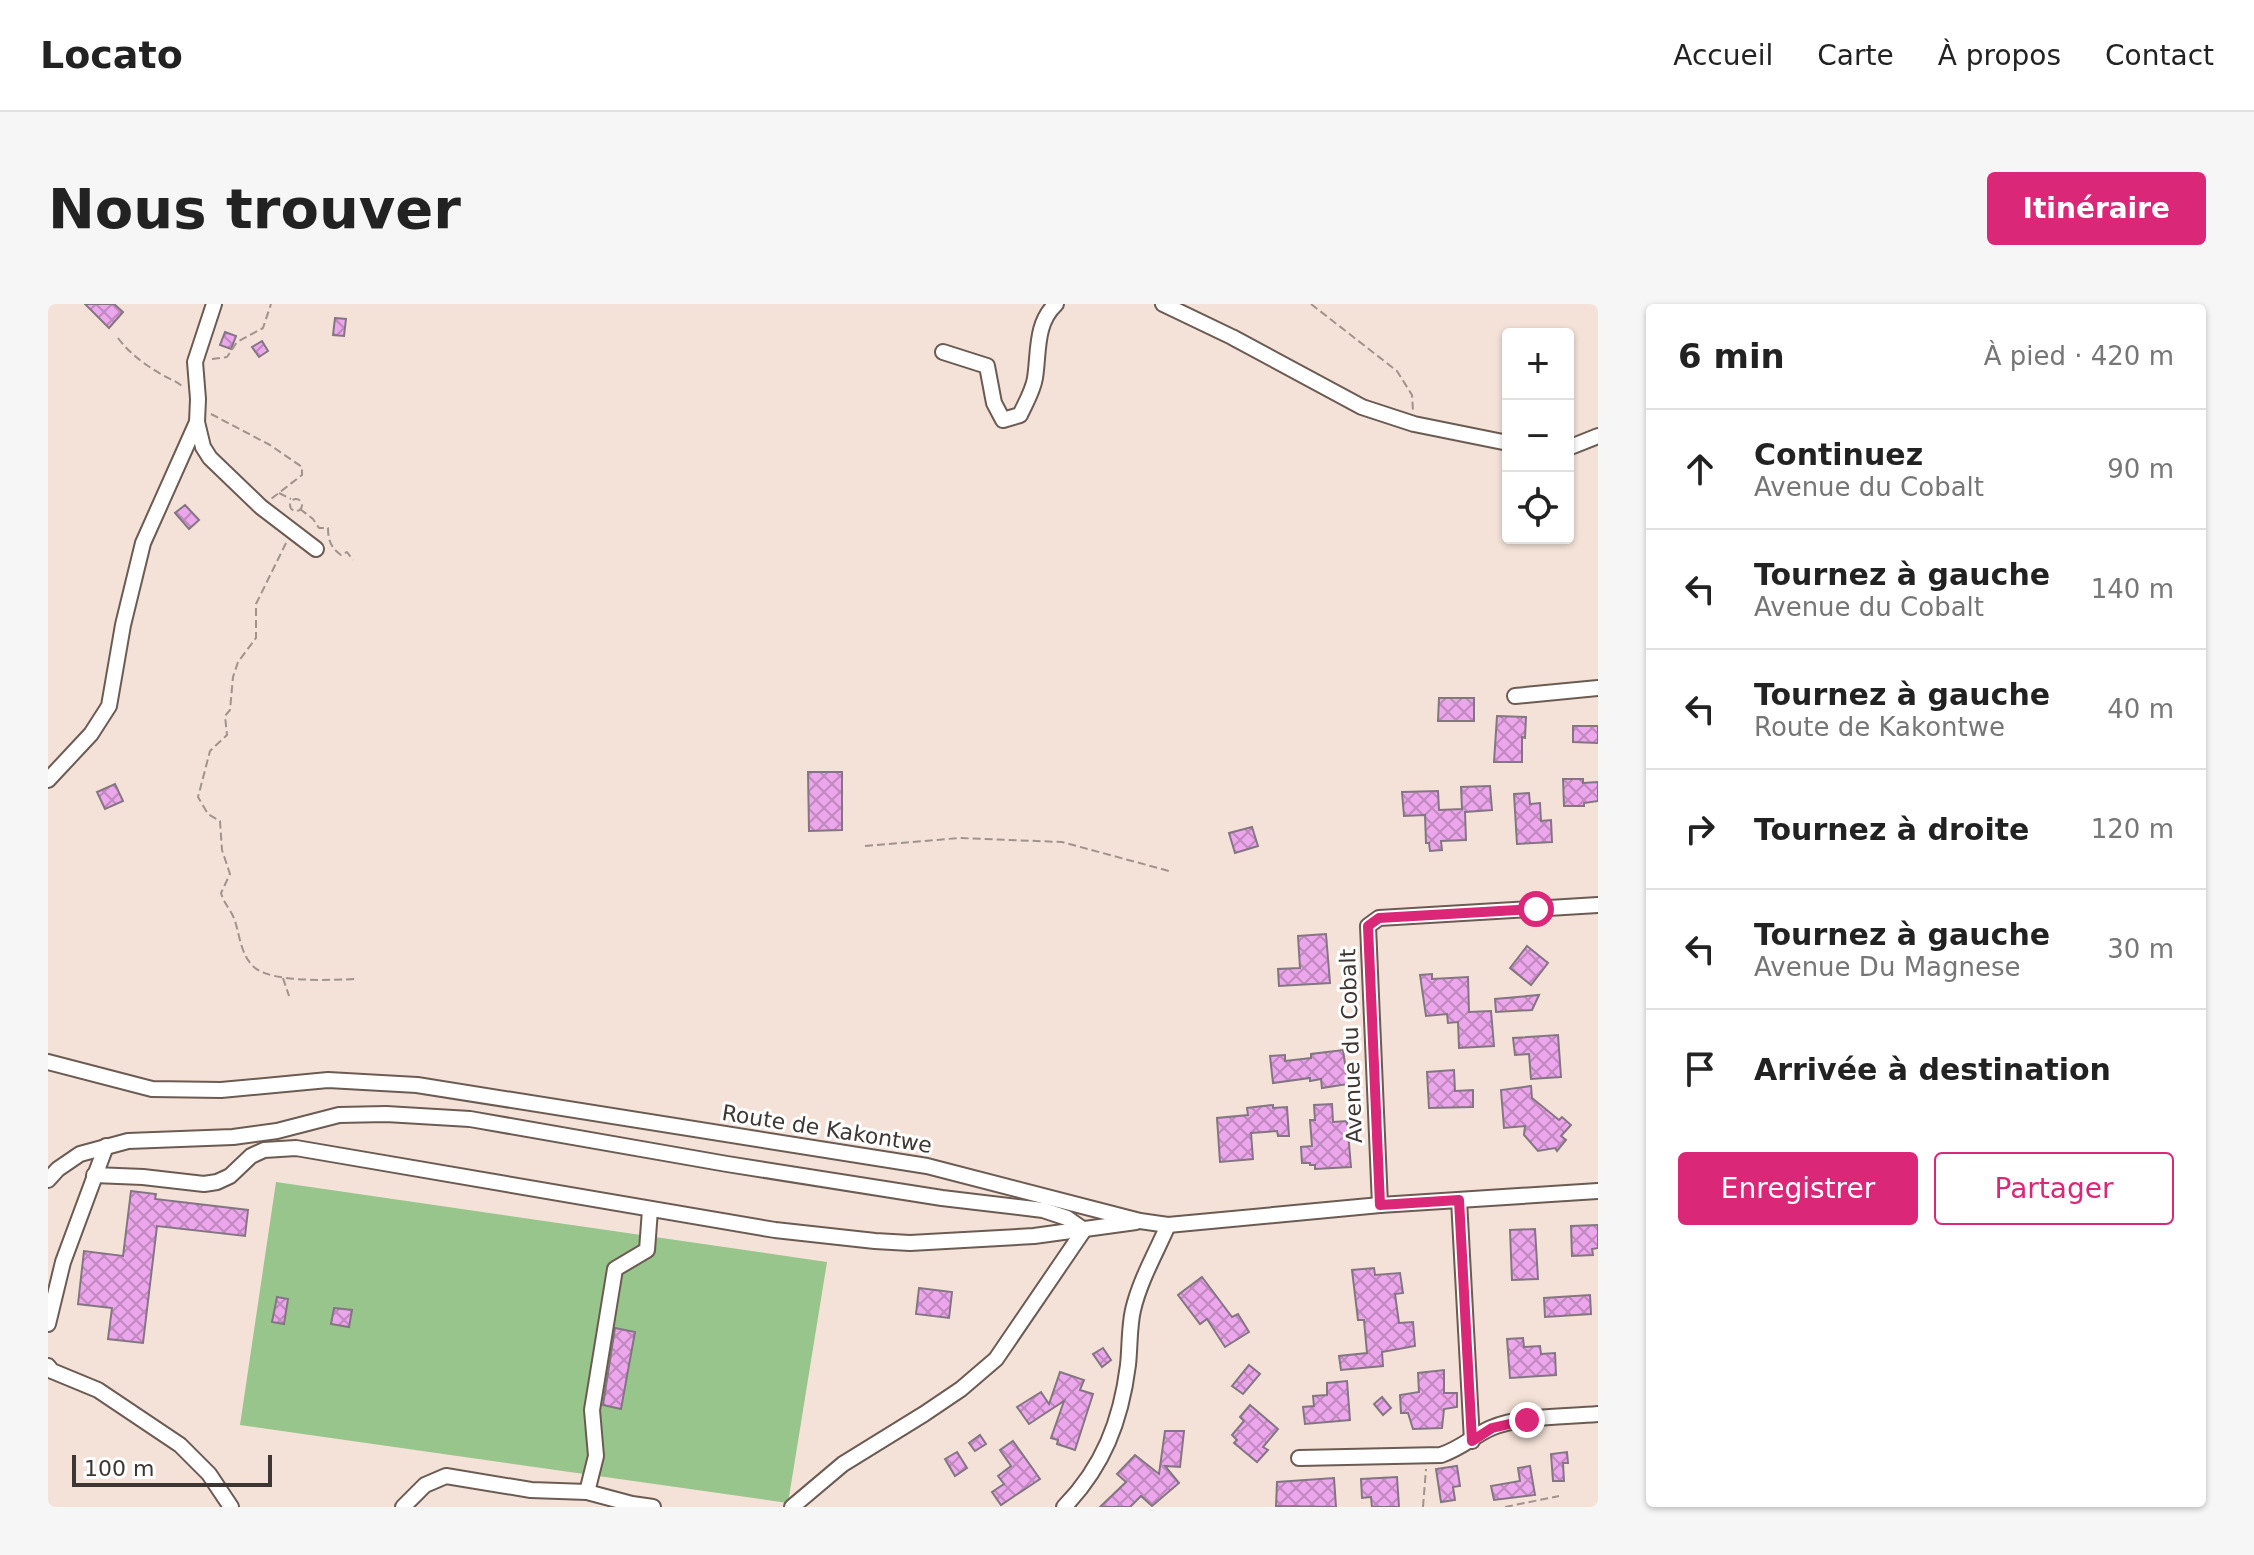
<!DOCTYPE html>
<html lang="fr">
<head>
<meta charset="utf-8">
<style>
  :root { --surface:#fff; --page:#f6f6f6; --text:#222; --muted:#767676; --line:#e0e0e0; --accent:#db2777 }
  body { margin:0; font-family:"DejaVu Sans",sans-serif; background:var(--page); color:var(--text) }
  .controls { position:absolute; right:24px; top:24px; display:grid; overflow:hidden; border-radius:8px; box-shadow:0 2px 6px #0004 }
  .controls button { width:72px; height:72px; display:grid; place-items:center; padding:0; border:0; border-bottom:2px solid var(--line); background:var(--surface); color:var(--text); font:40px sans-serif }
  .scale { position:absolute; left:24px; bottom:20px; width:200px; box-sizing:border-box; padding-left:8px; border:4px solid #3d3632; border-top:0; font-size:22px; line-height:28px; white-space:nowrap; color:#3d3632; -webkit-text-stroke:6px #fff; paint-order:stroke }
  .stop { position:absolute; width:24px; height:24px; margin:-18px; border:6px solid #db2777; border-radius:50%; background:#fff }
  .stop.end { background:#db2777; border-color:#fff; box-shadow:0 2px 8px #0008 }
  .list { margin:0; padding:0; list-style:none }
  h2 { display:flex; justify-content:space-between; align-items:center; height:104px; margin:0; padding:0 32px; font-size:34px }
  h2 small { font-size:26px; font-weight:400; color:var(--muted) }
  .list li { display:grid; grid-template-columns:52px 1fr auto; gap:24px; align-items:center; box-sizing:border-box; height:120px; padding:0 32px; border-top:2px solid var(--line) }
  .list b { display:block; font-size:30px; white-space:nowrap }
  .list p { margin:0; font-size:26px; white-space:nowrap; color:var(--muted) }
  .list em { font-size:26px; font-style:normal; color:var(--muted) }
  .actions { display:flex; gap:16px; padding:24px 32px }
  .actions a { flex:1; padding:18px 0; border:2px solid var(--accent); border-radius:8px; text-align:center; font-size:28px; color:var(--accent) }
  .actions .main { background:var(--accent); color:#fff }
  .icon { flex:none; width:44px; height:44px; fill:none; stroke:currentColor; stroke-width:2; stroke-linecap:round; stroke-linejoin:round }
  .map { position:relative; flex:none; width:1550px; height:1203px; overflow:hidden; border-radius:8px }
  header { display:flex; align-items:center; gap:48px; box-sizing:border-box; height:112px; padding:0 40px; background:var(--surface); border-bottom:2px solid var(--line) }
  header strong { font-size:38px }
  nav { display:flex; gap:44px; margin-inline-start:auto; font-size:28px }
  .intro { display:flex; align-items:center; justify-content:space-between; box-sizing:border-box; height:192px; padding:0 48px }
  h1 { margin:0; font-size:56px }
  .button { padding:20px 36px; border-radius:8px; background:var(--accent); color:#fff; font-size:28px; font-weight:700 }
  main { display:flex; gap:48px; padding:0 48px }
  aside { flex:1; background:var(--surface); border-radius:8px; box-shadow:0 2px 6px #0004 }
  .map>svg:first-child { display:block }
  .garden { fill:#98c58c }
  .building { fill:url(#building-cross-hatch); stroke:#837682; stroke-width:2 }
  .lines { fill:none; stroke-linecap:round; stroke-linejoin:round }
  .minor-casing { stroke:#6b5b53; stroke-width:18 }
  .path { stroke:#a0938c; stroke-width:2; stroke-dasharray:8 4; stroke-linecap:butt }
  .minor { stroke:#fff; stroke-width:14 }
  .route { stroke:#db2777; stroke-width:10 }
  .labels { text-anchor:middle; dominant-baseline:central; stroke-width:6; stroke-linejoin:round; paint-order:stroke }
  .street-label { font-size:22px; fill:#3d3632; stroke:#fff }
</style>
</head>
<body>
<header>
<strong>Locato</strong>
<nav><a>Accueil</a><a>Carte</a><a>À propos</a><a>Contact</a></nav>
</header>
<div class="intro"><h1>Nous trouver</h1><a class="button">Itinéraire</a></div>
<main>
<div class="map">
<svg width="1550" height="1203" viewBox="0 0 1550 1203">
  <defs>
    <pattern id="building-cross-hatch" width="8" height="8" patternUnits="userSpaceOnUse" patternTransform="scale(2)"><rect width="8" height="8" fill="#eca6eb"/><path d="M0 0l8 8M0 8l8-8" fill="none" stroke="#c088bf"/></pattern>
  </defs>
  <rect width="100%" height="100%" fill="#f4e2d8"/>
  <path class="garden" d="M228 878 779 958 740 1199 192 1121Z"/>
  <g class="building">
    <path d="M37 0H66L75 8 61 24Z"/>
    <path d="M287 14 298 15 296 32 285 31Z"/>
    <path d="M177 28 188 32 183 45 172 41Z"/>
    <path d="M214 37 220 47 211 53 204 43Z"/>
    <path d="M137 201 151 216 141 225 127 209Z"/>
    <path d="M1391 394H1426V417H1390Z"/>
    <path d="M1449 412 1478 413 1477 434 1474 433V458H1446Z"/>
    <path d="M1525 422H1550V439L1525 438Z"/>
    <path d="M760 468H794V526L761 527Z"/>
    <path d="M1515 475H1535V479L1550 478V497L1536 499V502H1516Z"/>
    <path d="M67 480 75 497 57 505 49 488Z"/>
    <path d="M1442 482 1444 506 1417 508 1418 536 1393 537 1394 546 1382 547 1381 539H1378L1377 511 1356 512 1354 488 1390 487 1391 506 1414 505 1413 483Z"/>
    <path d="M1481 489 1482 500 1492 499 1493 517 1503 516 1504 538 1469 540 1466 490Z"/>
    <path d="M1204 523 1210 542 1187 549 1181 529Z"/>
    <path d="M1278 630 1282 679 1231 682 1230 665 1252 664 1250 632Z"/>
    <path d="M1479 642 1500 659 1483 681 1462 664Z"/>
    <path d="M1384 670V675L1420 673 1421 708 1443 707 1446 742 1411 744 1410 718 1400 719 1399 710 1378 712 1372 671Z"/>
    <path d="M1491 691 1484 706 1448 708 1447 695Z"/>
    <path d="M1510 731 1513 773 1483 775 1481 750 1467 751 1465 734Z"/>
    <path d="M1295 746 1300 780 1274 784 1273 775 1262 777V774L1225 779 1222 752 1237 751V757L1263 754V750Z"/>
    <path d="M1406 766 1407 787 1425 786V803L1381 804 1379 768Z"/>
    <path d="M1483 782 1484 794 1511 816 1514 813 1523 821 1513 832 1518 836 1509 847 1507 844 1490 847 1476 831 1477 822 1456 824 1453 786Z"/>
    <path d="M1284 800 1285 818 1299 817 1303 863 1267 865V861H1262V859H1254L1253 843 1264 842 1262 816H1267L1266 801Z"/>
    <path d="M1225 801V804L1239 803 1241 832H1230L1229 827 1203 829 1205 855 1172 858 1169 814 1200 811 1199 804Z"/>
    <path d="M83 887 108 890 107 895 200 906 197 932 109 922 95 1039 60 1035 64 1004 30 1000 36 947 75 952Z"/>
    <path d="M1550 921V944L1544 945 1545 951 1524 952 1523 922Z"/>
    <path d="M1487 925 1490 975 1464 976 1462 926Z"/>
    <path d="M1326 964 1327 971 1352 969 1355 989 1347 990 1351 1019 1365 1018 1367 1042 1334 1048 1335 1062 1293 1066 1291 1052 1319 1049 1316 1016H1310L1304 966Z"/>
    <path d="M1154 973 1184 1013 1190 1010 1201 1028 1177 1043 1159 1015 1152 1020 1130 991Z"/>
    <path d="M871 984 904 988 901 1014 868 1010Z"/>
    <path d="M1542 991 1543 1010 1497 1013 1496 994Z"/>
    <path d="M229 993 240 995 236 1020 224 1018Z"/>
    <path d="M286 1004 304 1006 301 1023 283 1020Z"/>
    <path d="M567 1024 587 1028 573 1105 555 1101Z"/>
    <path d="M1475 1034 1476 1043 1492 1042 1493 1050 1507 1049 1508 1071 1462 1074 1459 1035Z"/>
    <path d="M1055 1044 1063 1056 1054 1063 1045 1050Z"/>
    <path d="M1201 1061 1212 1070 1195 1090 1184 1082Z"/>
    <path d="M1396 1066V1089H1409V1103L1396 1105 1394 1124 1365 1125 1360 1109H1353L1352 1091 1371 1088 1370 1069Z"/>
    <path d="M1012 1068 1036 1076 1032 1086 1045 1090 1027 1146 1009 1140 1010 1136 1003 1134 1016 1097 981 1120 969 1103 993 1088 1001 1100Z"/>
    <path d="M1299 1077 1302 1116 1257 1120 1255 1103 1266 1102 1265 1092 1279 1091V1079Z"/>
    <path d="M1334 1093 1343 1104 1335 1111 1326 1100Z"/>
    <path d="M1202 1101 1230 1125 1215 1143 1220 1146 1209 1158 1186 1139 1189 1136 1184 1131 1196 1117 1192 1113Z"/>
    <path d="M1117 1127H1136L1132 1163 1117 1162 1131 1179 1104 1202 1093 1192 1082 1203H1052L1078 1178 1069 1170 1087 1151 1111 1170Z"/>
    <path d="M932 1131 938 1140 927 1147 921 1139Z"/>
    <path d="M965 1137 992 1175 953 1201 944 1188 956 1180 950 1172 963 1162 952 1146Z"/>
    <path d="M909 1148 919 1164 907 1172 897 1155Z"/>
    <path d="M1519 1148 1520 1159H1515L1516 1177H1505L1503 1150Z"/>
    <path d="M1409 1162 1412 1182 1405 1183 1407 1196 1393 1198 1388 1165Z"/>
    <path d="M1482 1162 1487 1191 1446 1196 1443 1182 1472 1177 1470 1164Z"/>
    <path d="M1349 1173 1351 1203H1324L1323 1193 1314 1194 1313 1175Z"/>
    <path d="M1286 1174 1288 1203 1228 1202 1229 1178Z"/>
  </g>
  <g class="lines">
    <g class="minor-casing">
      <g id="minor">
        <path d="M166 0 147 58 150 95 149 118 155 143 162 154 213 203 268 245"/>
        <path d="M1115 0 1184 33 1314 103 1366 120 1460 139"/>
        <path d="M895 48 939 62 946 99 955 116 972 111C977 100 985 87 987 74 991 49 987 19 1008 0"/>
        <path d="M1520 144 1550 132"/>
        <path d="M1467 392 1550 384"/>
        <path d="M0 476 43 430 61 402 75 321 95 239 149 118"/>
        <path d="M0 758 104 785 173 786 280 776 369 781 879 862 1092 917 1120 921 1332 901 1550 887"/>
        <path d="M46 871 95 873 156 880 169 878 182 872 203 852 216 846 248 844 727 926 827 937 862 939 986 932 1088 918"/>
        <path d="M0 876 10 865 32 850 80 837 185 833 229 827 291 811 338 810 422 815 679 860 894 894 995 906 1019 914 1036 926 948 1055 913 1085 876 1110 795 1160 744 1203"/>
        <path d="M1411 896 1424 1137"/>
        <path d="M1332 901 1320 622 1331 614 1550 601"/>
        <path d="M0 1020 15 958 58 842"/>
        <path d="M0 1062 4 1067 50 1086 132 1141 161 1170 183 1203"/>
        <path d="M1251 1154 1393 1151C1414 1144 1425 1132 1443 1124 1475 1111 1516 1113 1550 1110"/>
        <path d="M539 1188 548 1152 544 1106 567 965 599 946 602 906"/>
        <path d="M355 1203 377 1181 398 1172 483 1186 539 1188 584 1200 605 1203"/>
        <path d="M1016 1203C1055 1163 1073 1117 1080 1061 1082 1042 1081 1024 1085 1006 1092 976 1108 949 1120 921"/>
      </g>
    </g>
    <g class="path">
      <path d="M1263 0 1349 67 1364 91 1365 107"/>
      <path d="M70 34C81 49 97 61 113 70 122 76 128 76 136 84"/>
      <path d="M164 55 179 53 189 38 215 24 223 0"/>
      <path d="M163 110 222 141 254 163V171L223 195"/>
      <path d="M231 189 243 195"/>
      <circle cx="248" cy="201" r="6"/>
      <path d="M252 205 265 215 271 224H280C280 236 283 244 293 251L299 248 305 256"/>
      <path d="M238 239 208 300V334L190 358 185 373 182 406 177 412 179 431 162 447 150 493 160 510 172 517 174 546 182 570 173 589C176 600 184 607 187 617 192 633 193 652 207 664 227 679 283 676 308 675"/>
      <path d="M817 542 911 534 1014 538 1121 567"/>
      <path d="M235 674 241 692"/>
      <path d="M1375 1203 1378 1165"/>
      <path d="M1457 1203 1511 1192"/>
    </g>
    <use href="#minor" class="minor"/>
  </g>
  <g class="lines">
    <path class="route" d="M1479 1116 1444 1124 1424 1137 1411 896 1332 901 1320 622 1331 614 1488 605"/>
  </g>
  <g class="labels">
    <g class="street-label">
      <text transform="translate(1303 742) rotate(-92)">Avenue du Cobalt</text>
      <text transform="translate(779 825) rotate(9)">Route de Kakontwe</text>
    </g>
  </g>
</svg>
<div class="controls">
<button>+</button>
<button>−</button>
<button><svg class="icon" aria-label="locate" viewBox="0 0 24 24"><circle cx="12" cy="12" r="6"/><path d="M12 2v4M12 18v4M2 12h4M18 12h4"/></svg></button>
</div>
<div class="scale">100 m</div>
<div class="stop" style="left:1488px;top:605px"></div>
<div class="stop end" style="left:1479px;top:1116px"></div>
</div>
<aside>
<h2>6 min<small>À pied · 420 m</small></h2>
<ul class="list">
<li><svg class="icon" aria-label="ahead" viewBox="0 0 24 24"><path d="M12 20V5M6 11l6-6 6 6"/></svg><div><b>Continuez</b><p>Avenue du Cobalt</p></div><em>90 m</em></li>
<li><svg class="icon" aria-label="left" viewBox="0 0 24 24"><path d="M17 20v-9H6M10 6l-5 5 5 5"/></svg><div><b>Tournez à gauche</b><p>Avenue du Cobalt</p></div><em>140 m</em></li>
<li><svg class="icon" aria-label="left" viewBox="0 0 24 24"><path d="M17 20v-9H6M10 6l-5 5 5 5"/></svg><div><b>Tournez à gauche</b><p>Route de Kakontwe</p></div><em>40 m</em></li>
<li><svg class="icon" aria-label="right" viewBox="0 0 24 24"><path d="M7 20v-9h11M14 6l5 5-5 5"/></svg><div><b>Tournez à droite</b></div><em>120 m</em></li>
<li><svg class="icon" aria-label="left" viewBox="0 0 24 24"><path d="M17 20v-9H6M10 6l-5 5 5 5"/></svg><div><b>Tournez à gauche</b><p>Avenue Du Magnese</p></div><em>30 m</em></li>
<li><svg class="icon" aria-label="arrive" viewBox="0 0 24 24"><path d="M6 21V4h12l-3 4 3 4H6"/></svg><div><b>Arrivée à destination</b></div></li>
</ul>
<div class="actions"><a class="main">Enregistrer</a><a>Partager</a></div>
</aside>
</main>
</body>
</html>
